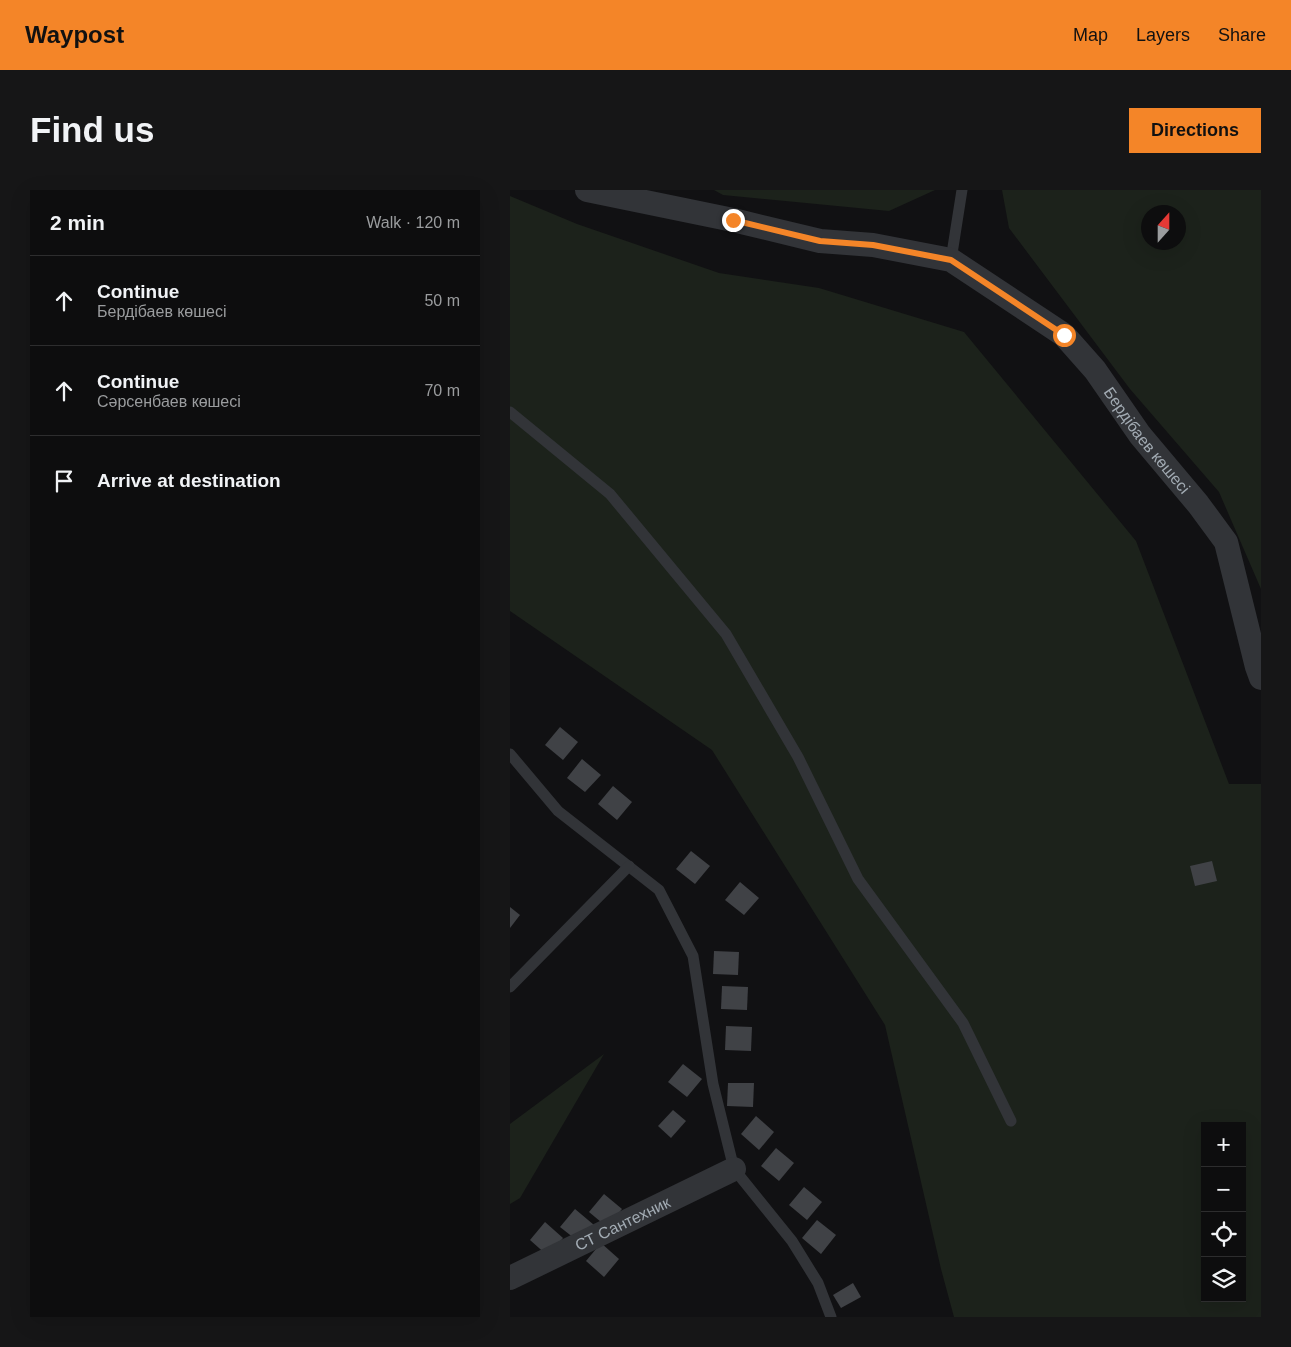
<!DOCTYPE html>
<html lang="en">
<head>
<meta charset="utf-8">
<style>
  :root { --surface:#0d0d0e; --page:#161617; --text:#f1f3f6; --muted:#9a9c9e; --line:#2d2d2e; --accent:#f48528 }
  body { margin:0; font-family:Helvetica,sans-serif; background:var(--page); color:var(--text) }
  .controls { position:absolute; right:15px; bottom:15px; display:grid; overflow:hidden; border-radius:0px; box-shadow:0 5px 20px #0002 }
  .controls button { width:45px; height:45px; display:grid; place-items:center; padding:0; border:0; border-bottom:1px solid var(--line); background:var(--surface); color:var(--text); font:25px sans-serif }
  .compass { position:absolute; left:631px; top:15px; width:45px; height:45px; border-radius:50%; background:var(--surface); box-shadow:0 5px 20px #0002; rotate:21deg }
  .stop { position:absolute; width:15px; height:15px; margin:-11px; border:4px solid #f48528; border-radius:50%; background:#fff }
  .stop.end { background:#f48528; border-color:#fff; box-shadow:0 1px 5px #0008 }
  .list { margin:0; padding:0; list-style:none }
  h2 { display:flex; justify-content:space-between; align-items:center; height:65px; margin:0; padding:0 20px; font-size:21px }
  h2 small { font-size:16px; font-weight:400; color:var(--muted) }
  .list li { display:grid; grid-template-columns:32px 1fr auto; gap:15px; align-items:center; box-sizing:border-box; height:90px; padding:0 20px; border-top:1px solid var(--line) }
  .list b { display:block; font-size:19px; white-space:nowrap }
  .list p { margin:0; font-size:16px; white-space:nowrap; color:var(--muted) }
  .list em { font-size:16px; font-style:normal; color:var(--muted) }
  .icon { flex:none; width:28px; height:28px; fill:none; stroke:currentColor; stroke-width:2; stroke-linecap:round; stroke-linejoin:round }
  .map { position:relative; flex:none; width:751px; height:1127px; overflow:hidden; border-radius:0px }
  header { display:flex; align-items:center; gap:30px; box-sizing:border-box; height:70px; padding:0 25px; background:var(--accent); color:#111 }
  header strong { font-size:24px }
  nav { display:flex; gap:28px; margin-inline-start:auto; font-size:18px }
  .intro { display:flex; align-items:center; justify-content:space-between; box-sizing:border-box; height:120px; padding:0 30px }
  h1 { margin:0; font-size:35px }
  .button { padding:12px 22px; border-radius:0px; background:var(--accent); color:#111; font-size:18px; font-weight:700 }
  main { display:flex; gap:30px; padding:0 30px }
  aside { flex:1; background:var(--surface); border-radius:0px; box-shadow:0 5px 20px #0002 }
  .map>svg:first-child { display:block }
  .green { fill:#1c221b; fill-rule:evenodd }
  .building { fill:#404246 }
  .lines { fill:none; stroke-linecap:round; stroke-linejoin:round }
  .service { stroke:#323438; stroke-width:11 }
  .minor { stroke:#323438; stroke-width:24 }
  .route { stroke:#f48528; stroke-width:6 }
  .labels { text-anchor:middle; dominant-baseline:central; stroke-width:4; stroke-linejoin:round; paint-order:stroke }
  .street-label { font-size:16px; fill:#a2abb3; stroke:#0c0c0d }
</style>
</head>
<body>
<header>
<strong>Waypost</strong>
<nav><a>Map</a><a>Layers</a><a>Share</a></nav>
</header>
<div class="intro"><h1>Find us</h1><a class="button">Directions</a></div>
<main>
<aside>
<h2>2 min<small>Walk · 120 m</small></h2>
<ul class="list">
<li><svg class="icon" aria-label="ahead" viewBox="0 0 24 24"><path d="M12 20V5M6 11l6-6 6 6"/></svg><div><b>Continue</b><p>Бердібаев көшесі</p></div><em>50 m</em></li>
<li><svg class="icon" aria-label="ahead" viewBox="0 0 24 24"><path d="M12 20V5M6 11l6-6 6 6"/></svg><div><b>Continue</b><p>Сәрсенбаев көшесі</p></div><em>70 m</em></li>
<li><svg class="icon" aria-label="arrive" viewBox="0 0 24 24"><path d="M6 21V4h12l-3 4 3 4H6"/></svg><div><b>Arrive at destination</b></div></li>
</ul>
</aside>
<div class="map">
<svg width="751" height="1127" viewBox="0 0 751 1127">
  <rect width="100%" height="100%" fill="#111113"/>
  <g class="green">
    <path d="M204 0H425L379 21 213 5Z"/>
    <path d="M492 0H751V399L709 302 620 199 499 38ZM668 22V52H638V22Z"/>
    <path d="M0 6 67 34 209 83 309 98 454 142 626 351 719 594H751V1127H444L431 1079 375 835 202 560 0 421ZM695 936H732V1108H695Z"/>
    <path d="M94 864 10 1008 0 1014V934Z"/>
  </g>
  <g class="building">
    <path d="M50 537 68 552 53 570 35 555Z"/>
    <path d="M72 569 91 585 75 602 57 588Z"/>
    <path d="M103 596 122 612 107 630 88 614Z"/>
    <path d="M181 661 200 676 185 694 166 679Z"/>
    <path d="M702 671 707 691 685 696 680 676Z"/>
    <path d="M230 692 249 708 234 725 215 710Z"/>
    <path d="M0 717 10 725 0 738Z"/>
    <path d="M204 761 229 762 228 785 203 784Z"/>
    <path d="M212 796 238 797 237 820 211 819Z"/>
    <path d="M216 836 242 837 241 861 215 860Z"/>
    <path d="M173 874 192 889 177 907 158 892Z"/>
    <path d="M218 893H244L243 917 217 916Z"/>
    <path d="M163 920 176 931 161 948 148 936Z"/>
    <path d="M246 926 264 942 249 960 231 944Z"/>
    <path d="M266 958 284 973 269 991 251 976Z"/>
    <path d="M294 997 312 1012 297 1030 279 1015Z"/>
    <path d="M94 1004 112 1019 97 1037 79 1022Z"/>
    <path d="M65 1019 84 1035 69 1052 50 1037Z"/>
    <path d="M307 1030 326 1045 311 1064 292 1048Z"/>
    <path d="M35 1032 53 1048 38 1066 20 1050Z"/>
    <path d="M91 1053 109 1069 94 1087 76 1071Z"/>
    <path d="M343 1093 351 1107 331 1118 323 1105Z"/>
  </g>
  <g class="lines">
    <g class="service">
      <path d="M441 70 452 0"/>
      <path d="M0 222 100 304 216 444 288 567 348 689 453 833 501 931"/>
      <path d="M0 564 48 621 149 700 183 766 203 894 224 979 282 1051 308 1093 321 1127"/>
      <path d="M0 797 119 676"/>
    </g>
    <g class="minor">
      <path id="s1" d="M77 0 223 30 310 51 363 55 441 70 554 145 585 180 630 245 688 314 716 352 747 477 751 488"/>
      <path id="s2" d="M0 1088 224 979"/>
    </g>
  </g>
  <g class="lines">
    <path class="route" d="M223 30 310 51 363 55 441 70 554 145"/>
  </g>
  <g class="labels">
    <g class="street-label">
      <text stroke="none"><textPath href="#s1" startOffset="641">Бердібаев көшесі</textPath></text>
      <text stroke="none"><textPath href="#s2" startOffset="125">СТ Сантехник</textPath></text>
    </g>
  </g>
</svg>
<div class="controls">
<button>+</button>
<button>−</button>
<button><svg class="icon" aria-label="locate" viewBox="0 0 24 24"><circle cx="12" cy="12" r="6"/><path d="M12 2v4M12 18v4M2 12h4M18 12h4"/></svg></button>
<button><svg class="icon" aria-label="layers" viewBox="0 0 24 24"><path d="M12 4l9 5-9 5-9-5zM3 14l9 5 9-5"/></svg></button>
</div>
<svg class="compass" viewBox="-18 -18 36 36"><path d="M0-13l5 13h-10z" fill="#e53935"/><path d="M0 13l5-13h-10z" fill="#9a9c9e"/></svg>
<div class="stop" style="left:554px;top:145px"></div>
<div class="stop end" style="left:223px;top:30px"></div>
</div>
</main>
</body>
</html>
